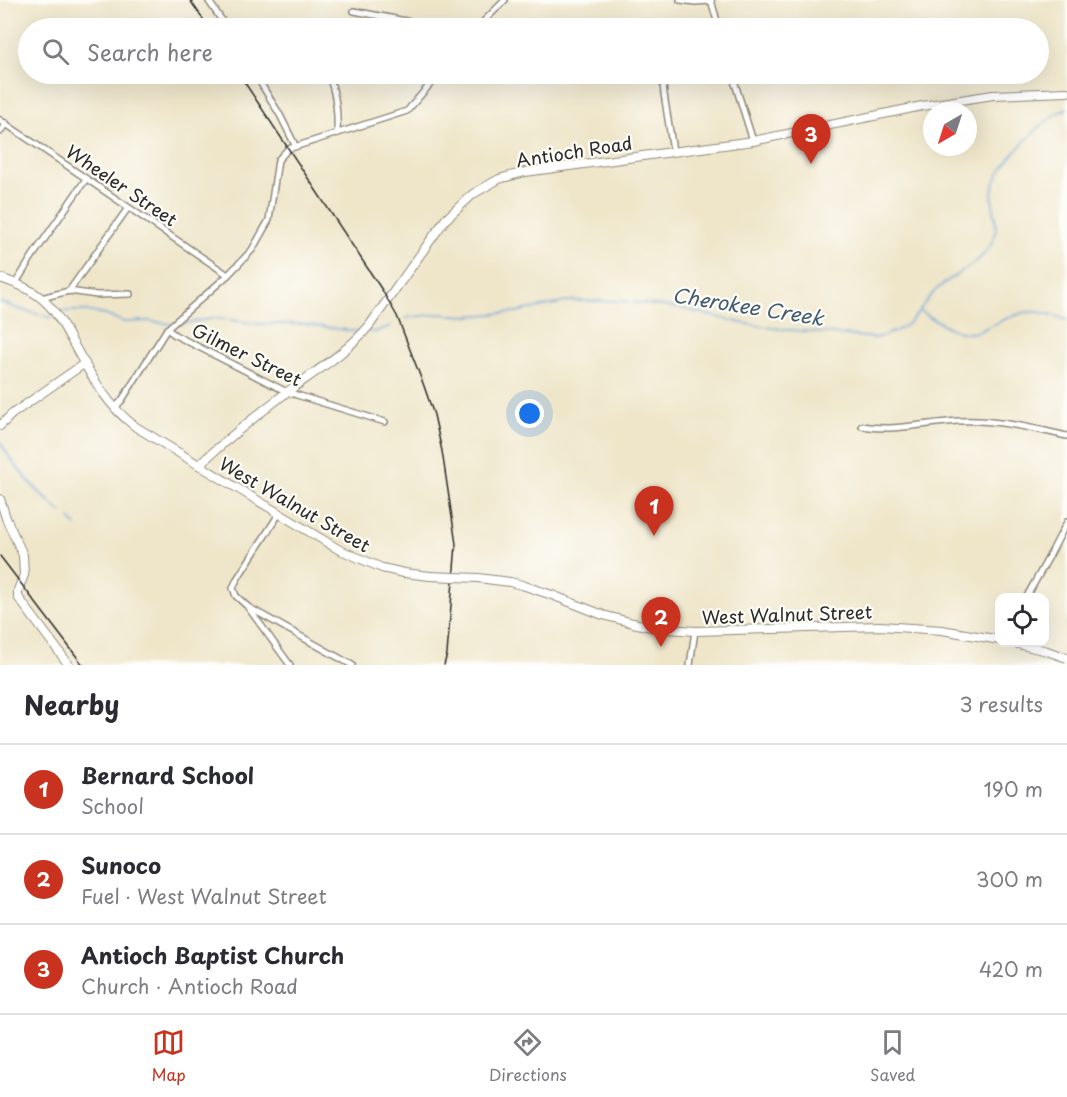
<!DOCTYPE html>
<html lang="en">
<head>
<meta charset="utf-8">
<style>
  :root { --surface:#fff; --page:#f2f2f3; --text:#2b2b33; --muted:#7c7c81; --line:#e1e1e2; --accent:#c8321e }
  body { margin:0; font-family:"Playpen Sans",sans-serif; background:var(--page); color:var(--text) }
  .controls { position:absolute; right:18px; bottom:18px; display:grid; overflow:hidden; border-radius:12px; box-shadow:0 6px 24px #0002 }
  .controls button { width:54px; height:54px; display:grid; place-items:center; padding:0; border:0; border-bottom:2px solid var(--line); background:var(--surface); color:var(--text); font:30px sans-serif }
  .compass { position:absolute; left:923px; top:102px; width:54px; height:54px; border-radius:50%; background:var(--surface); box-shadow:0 6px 24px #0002; rotate:219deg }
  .you { position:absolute; left:530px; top:414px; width:21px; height:21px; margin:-15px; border:4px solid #fff; border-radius:50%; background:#1a73e8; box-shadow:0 0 0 9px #1a73e833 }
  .badge { display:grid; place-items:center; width:39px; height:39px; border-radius:50%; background:var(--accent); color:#fff; font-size:20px; font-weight:700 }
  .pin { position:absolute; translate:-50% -50px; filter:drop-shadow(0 2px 3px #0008) }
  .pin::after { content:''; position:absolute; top:32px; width:21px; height:18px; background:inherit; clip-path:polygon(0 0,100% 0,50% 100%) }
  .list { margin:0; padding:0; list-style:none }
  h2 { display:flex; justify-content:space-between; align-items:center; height:78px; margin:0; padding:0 24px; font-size:26px }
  h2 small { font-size:20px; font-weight:400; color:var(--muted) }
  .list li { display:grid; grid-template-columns:39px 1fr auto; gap:18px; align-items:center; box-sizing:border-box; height:90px; padding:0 24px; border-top:2px solid var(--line) }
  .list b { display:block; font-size:22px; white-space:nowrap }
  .list p { margin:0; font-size:20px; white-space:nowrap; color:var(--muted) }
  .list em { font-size:20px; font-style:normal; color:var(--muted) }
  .icon { flex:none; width:33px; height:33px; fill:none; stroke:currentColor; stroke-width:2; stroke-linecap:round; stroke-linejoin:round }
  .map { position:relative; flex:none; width:1067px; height:665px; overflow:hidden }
  .search { position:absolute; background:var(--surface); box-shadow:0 6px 24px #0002; left:18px; right:18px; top:18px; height:66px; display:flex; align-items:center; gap:15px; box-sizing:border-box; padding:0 21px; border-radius:33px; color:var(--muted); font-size:22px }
  .sheet { height:348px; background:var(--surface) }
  nav { display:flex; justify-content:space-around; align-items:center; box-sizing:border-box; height:84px; border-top:2px solid var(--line); background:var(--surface); font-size:16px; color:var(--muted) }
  nav a { display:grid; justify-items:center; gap:3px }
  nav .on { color:var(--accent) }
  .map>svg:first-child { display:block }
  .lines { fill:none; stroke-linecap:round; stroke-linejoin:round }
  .stream { stroke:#67a3d8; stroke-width:1.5 }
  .street-casing { stroke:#8d887a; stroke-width:8 }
  .secondary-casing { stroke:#8d887a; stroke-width:10 }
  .street { stroke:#fff; stroke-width:5 }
  .secondary { stroke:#fff; stroke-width:8 }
  .rail { stroke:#2b2b2b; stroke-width:1.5 }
  .secondary-bridge-casing { stroke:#8d887a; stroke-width:10; stroke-linecap:butt }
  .secondary-bridge { stroke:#fff; stroke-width:8 }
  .labels { text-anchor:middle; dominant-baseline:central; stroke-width:4.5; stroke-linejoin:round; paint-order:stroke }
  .street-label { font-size:18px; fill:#2b2b2b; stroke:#fdfcf7 }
  .water-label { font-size:20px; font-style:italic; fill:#435b70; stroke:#fdfcf7 }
</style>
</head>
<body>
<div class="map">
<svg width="1067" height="665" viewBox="0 0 1067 665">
  <rect width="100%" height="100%" fill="#fdfcf7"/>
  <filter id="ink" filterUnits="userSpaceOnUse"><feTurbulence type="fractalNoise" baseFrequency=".0167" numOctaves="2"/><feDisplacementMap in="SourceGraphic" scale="12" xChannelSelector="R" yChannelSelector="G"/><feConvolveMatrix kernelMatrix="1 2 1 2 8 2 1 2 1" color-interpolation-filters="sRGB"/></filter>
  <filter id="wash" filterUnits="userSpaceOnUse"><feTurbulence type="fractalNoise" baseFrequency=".008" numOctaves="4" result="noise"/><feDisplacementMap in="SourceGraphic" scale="24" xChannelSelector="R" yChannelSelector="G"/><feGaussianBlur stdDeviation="1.35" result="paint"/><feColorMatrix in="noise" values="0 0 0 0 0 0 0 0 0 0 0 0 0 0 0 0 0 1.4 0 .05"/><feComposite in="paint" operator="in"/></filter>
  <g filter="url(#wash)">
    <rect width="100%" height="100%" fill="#efe6ca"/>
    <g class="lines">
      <g class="stream">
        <path d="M0 302 22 310 52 318 54 316"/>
        <path d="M920 311C931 318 953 332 966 333 972 334 982 330 988 327 1022 312 1030 305 1067 320"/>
        <path d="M58 314 63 311H87L105 315 124 322 149 321 171 324"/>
        <path d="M406 318 438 314 468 316 516 312 571 301H622L679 308 742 323 780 329 876 338C887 335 897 332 906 325 917 317 923 303 933 293 952 272 987 265 995 234 999 218 989 203 993 188 997 167 1034 130 1051 118 1056 114 1062 111 1067 108"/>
        <path d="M175 325 216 318 259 324H303L361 332"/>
        <path d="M369 332H375L391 326"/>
        <path d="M0 442C17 471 37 492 62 513"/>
        <path d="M70 519 76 526"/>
      </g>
    </g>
  </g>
  <g filter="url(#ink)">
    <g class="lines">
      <g class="street-casing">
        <g id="street">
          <path d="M208 0 227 28"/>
          <path d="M680 0 695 2 711 1"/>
          <path d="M711 0 719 28"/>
          <path d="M354 11 442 28"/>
          <path d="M477 28 505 0"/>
          <path d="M255 74 280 115 295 145"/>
          <path d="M328 74C336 93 338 112 337 133"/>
          <path d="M662 74 664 94 673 151"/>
          <path d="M732 74 753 141"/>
          <path d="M0 120 228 275"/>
          <path d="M0 132 6 123"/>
          <path d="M16 283 32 257 86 179"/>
          <path d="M69 291 128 208"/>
          <path d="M41 298 69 291 97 295 130 294"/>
          <path d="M167 329 175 335 287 392 385 422"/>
          <path d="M115 408 122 400 167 329 228 275 252 250 269 220 278 160 288 149 407 111 439 74"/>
          <path d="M862 426C893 432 926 423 958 421 995 419 1031 428 1067 436"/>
          <path d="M279 514 237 579 233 588 236 596 247 606 290 665"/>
          <path d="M1026 598 1051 553 1067 522"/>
          <path d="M248 607 352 665"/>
          <path d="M690 665 695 631"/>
        </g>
      </g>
      <g class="secondary-casing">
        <g id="secondary">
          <path d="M0 278C15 283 29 288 41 298 56 310 64 327 73 343 90 374 107 406 136 427L338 549 382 568 404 573 430 576"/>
          <path d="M0 426 12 414 85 363"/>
          <path d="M199 465C227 439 257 415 287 392 316 371 346 353 369 326L445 220 473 194 499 179 525 172 753 141 922 106 993 95 1067 92"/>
          <path d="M0 499 6 518 23 555 24 575 18 590V597L69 665"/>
          <path d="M478 578 510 582 522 585 552 595 603 615 633 623 656 628 695 631 880 626 942 630 1000 640"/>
          <path d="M1010 642 1047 651 1067 658"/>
        </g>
      </g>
      <use href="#street" class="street"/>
      <use href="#secondary" class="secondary"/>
      <g class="rail">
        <path d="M190 0 209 28"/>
        <path d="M239 74 382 290 397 316 424 386 434 415 442 451 456 544 447 654 444 665"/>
        <path d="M0 556 83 665"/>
      </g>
      <g class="secondary-bridge-casing">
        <path id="secondary-bridge" d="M430 576 478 578"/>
      </g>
      <use href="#secondary-bridge" class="secondary-bridge"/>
    </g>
  </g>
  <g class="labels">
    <g class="street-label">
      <text transform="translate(574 151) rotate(-9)">Antioch Road</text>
      <text transform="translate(122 185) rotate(34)">Wheeler Street</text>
      <text transform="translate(247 354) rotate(26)">Gilmer Street</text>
      <text transform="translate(295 504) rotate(30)">West Walnut Street</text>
      <text transform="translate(787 614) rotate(-2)">West Walnut Street</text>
    </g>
    <g class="water-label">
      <text transform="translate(748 306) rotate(9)">Cherokee Creek</text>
    </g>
  </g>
</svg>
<div class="controls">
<button><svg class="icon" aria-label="locate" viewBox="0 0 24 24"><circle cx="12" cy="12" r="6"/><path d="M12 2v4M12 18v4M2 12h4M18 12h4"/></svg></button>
</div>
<svg class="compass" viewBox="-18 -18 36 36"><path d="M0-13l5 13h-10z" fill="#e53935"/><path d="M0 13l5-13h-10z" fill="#7c7c81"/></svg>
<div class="you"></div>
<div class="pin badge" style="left:654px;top:536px">1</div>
<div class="pin badge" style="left:661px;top:647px">2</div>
<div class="pin badge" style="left:811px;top:164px">3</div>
<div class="search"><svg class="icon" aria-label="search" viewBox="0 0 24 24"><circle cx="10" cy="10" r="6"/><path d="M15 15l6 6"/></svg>Search here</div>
</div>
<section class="sheet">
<h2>Nearby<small>3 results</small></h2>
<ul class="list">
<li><span class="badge">1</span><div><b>Bernard School</b><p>School</p></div><em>190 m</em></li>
<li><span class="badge">2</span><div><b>Sunoco</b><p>Fuel · West Walnut Street</p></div><em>300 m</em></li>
<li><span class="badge">3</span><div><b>Antioch Baptist Church</b><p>Church · Antioch Road</p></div><em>420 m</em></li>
</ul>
</section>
<nav>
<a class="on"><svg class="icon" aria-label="map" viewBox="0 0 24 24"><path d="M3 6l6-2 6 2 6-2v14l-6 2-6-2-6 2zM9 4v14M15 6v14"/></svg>Map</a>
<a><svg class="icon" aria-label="directions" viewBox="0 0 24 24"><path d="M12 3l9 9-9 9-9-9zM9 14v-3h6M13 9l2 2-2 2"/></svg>Directions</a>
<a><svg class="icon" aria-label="saved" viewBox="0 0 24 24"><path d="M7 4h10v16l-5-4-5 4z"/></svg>Saved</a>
</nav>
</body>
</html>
